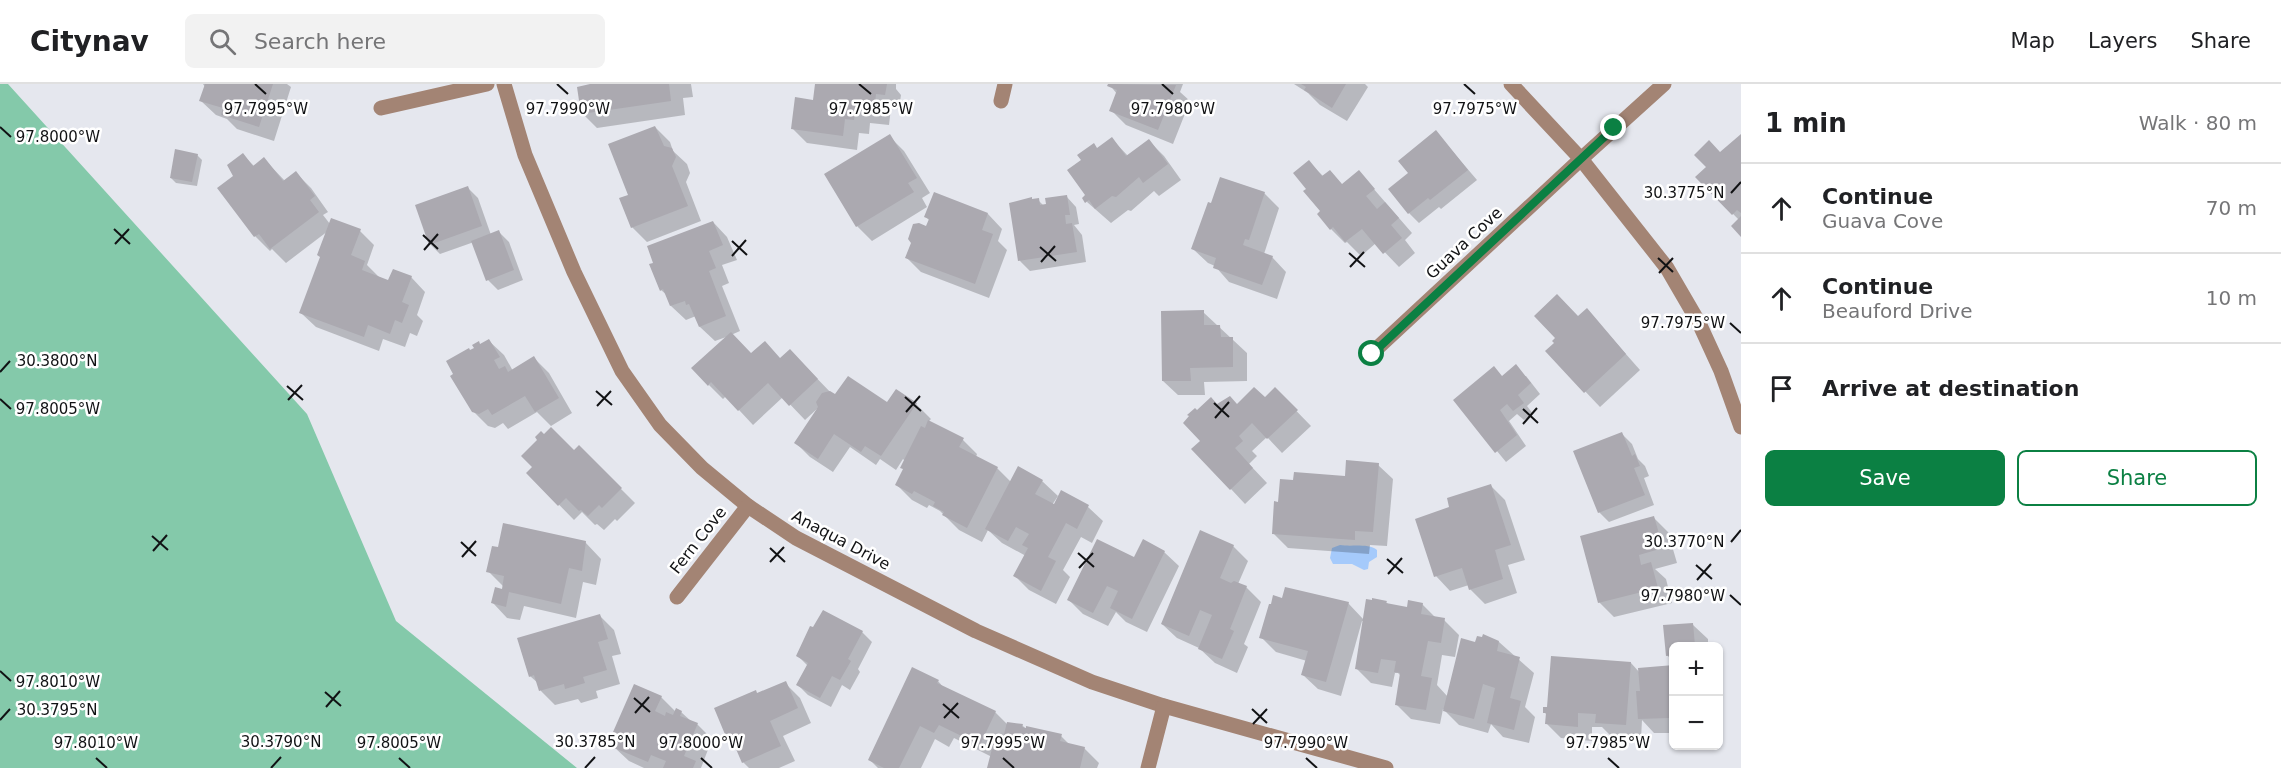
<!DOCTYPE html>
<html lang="en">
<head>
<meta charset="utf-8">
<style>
  :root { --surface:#fff; --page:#f2f2f2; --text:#202124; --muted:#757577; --line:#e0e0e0; --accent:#0b8043 }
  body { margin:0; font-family:"DejaVu Sans",sans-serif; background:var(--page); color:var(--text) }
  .controls { position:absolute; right:18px; bottom:18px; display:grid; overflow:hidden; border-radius:9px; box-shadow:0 2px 4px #0004 }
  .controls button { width:54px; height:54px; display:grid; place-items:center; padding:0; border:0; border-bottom:2px solid var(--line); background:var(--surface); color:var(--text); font:30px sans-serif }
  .stop { position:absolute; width:18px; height:18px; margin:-14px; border:4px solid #0b8043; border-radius:50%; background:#fff }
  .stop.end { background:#0b8043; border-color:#fff; box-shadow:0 2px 6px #0008 }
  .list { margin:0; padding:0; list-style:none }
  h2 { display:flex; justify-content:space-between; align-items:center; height:78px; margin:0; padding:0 24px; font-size:26px }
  h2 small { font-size:20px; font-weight:400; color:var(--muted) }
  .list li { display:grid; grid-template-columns:39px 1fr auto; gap:18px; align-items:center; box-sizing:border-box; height:90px; padding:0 24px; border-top:2px solid var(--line) }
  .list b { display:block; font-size:22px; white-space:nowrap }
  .list p { margin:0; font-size:20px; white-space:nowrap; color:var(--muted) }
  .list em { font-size:20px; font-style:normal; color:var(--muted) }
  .actions { display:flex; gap:12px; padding:18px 24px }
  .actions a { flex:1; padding:14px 0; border:2px solid var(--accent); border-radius:9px; text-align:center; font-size:21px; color:var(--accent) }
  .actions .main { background:var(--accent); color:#fff }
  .icon { flex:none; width:33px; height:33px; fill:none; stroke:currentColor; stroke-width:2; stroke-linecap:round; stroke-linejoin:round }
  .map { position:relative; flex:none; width:1741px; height:684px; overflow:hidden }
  header { display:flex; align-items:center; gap:36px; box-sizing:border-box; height:84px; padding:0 30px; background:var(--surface); border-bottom:2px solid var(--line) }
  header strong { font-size:28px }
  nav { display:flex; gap:33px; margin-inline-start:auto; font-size:21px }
  .search { width:420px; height:54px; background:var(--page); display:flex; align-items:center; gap:15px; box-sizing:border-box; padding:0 21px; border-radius:9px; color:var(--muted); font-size:22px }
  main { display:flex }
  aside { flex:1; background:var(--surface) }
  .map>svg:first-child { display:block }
  .green { fill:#84c9aa }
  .water { fill:#a5cafb }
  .shadow { fill:#0003 }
  .building { fill:#aba9b0 }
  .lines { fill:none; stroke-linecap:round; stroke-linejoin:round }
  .minor { stroke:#a38474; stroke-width:15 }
  .tertiary { stroke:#a38474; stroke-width:15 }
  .route { stroke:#0b8043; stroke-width:8 }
  .ticks { fill:none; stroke:#111214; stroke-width:2 }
  .labels { text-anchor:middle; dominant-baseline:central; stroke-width:5; stroke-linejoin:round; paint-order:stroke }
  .street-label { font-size:16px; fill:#111214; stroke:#fff }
  .ticks-label { font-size:15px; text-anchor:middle; fill:#111214; stroke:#fff; stroke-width:5; stroke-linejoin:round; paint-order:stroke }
</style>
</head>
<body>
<header>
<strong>Citynav</strong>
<div class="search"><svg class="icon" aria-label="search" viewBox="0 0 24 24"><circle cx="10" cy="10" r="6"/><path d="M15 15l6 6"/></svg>Search here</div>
<nav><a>Map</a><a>Layers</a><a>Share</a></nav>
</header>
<main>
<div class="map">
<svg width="1741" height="684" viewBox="0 0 1741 684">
  <rect width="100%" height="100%" fill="#e5e7ee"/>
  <path class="green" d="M0 0H8L307 330 396 537 577 684H0Z"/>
  <path class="water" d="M1340 461C1351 463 1368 459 1377 466V473L1369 478 1368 485 1364 486 1352 480H1333L1330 474 1332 464Z"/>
  <g class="shadow">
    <path d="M203 0H287L291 3 274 57 237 45 227 35 216 31 201 17 205 3Z"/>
    <path d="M592 0H691L693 13 683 14 685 31 597 44 582 29Z"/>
    <path d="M816 0H896V5L901 11 899 25 891 24 889 41 870 39 869 50 859 49 857 66 807 59 793 45 814 17Z"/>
    <path d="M1109 0H1183L1180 8 1190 17 1173 60 1126 41 1111 26 1117 10Z"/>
    <path d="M1294 0H1365L1368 3 1347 37 1320 21 1308 9Z"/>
    <path d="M655 43 670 58 673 67 687 80 690 89 686 98 701 137 647 158 632 143 630 112Z"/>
    <path d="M1436 48 1477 96 1441 125 1439 123 1419 139 1409 129 1410 89Z"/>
    <path d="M889 52 904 67 930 109 922 114 927 123 872 157 857 142Z"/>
    <path d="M1741 52V151L1739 136 1697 93Z"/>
    <path d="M1112 55 1128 72 1149 57 1164 72 1181 96 1159 112 1154 107 1131 127 1128 126 1111 139 1087 118 1098 65Z"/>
    <path d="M197 71 202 76 197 102 176 99 171 94Z"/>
    <path d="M243 71 254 82 264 75 285 97 296 89 311 104 328 128 323 131 330 140 360 147 374 161 367 181 379 193 389 198 411 193 425 208 417 231 423 237 417 252 410 249 405 263 383 255 379 267 316 243 301 229 321 174 328 147 286 179 272 165 270 167 255 152 219 104 235 92Z"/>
    <path d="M1309 78 1324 93 1343 101 1359 88 1412 149 1405 156 1415 169 1399 183 1376 159 1361 172 1347 158 1345 159 1331 145 1308 105Z"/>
    <path d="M468 104 478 114 491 151 499 148 509 158 523 196 498 206 488 196 474 158 440 170 430 160Z"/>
    <path d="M1264 109 1279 124 1264 170 1272 173 1286 188 1277 215 1229 198 1215 182 1208 179 1193 165Z"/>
    <path d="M1066 112 1076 123 1079 140 1074 141 1082 151 1086 178 1030 187 1020 177 1038 116 1044 122Z"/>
    <path d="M988 130 1002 145 998 157 1007 166 989 214 921 188 907 174 927 143 930 137 926 133Z"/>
    <path d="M713 138 727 153 737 176 722 181 729 199 722 202 740 247 731 251 751 271 805 282 835 313 887 321 916 320 931 335 928 338 963 356 977 370 976 373 997 384 1011 398 1042 397 1058 412 1052 421H1055L1062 409 1088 423 1103 437 1092 459 1081 453 1063 486 1070 493 1056 520 1029 506 1015 492 1026 472 1002 459 988 446 982 458 959 446 940 427 929 421 927 424 912 416 897 401 904 386 905 377 903 375 896 386 880 375 876 381 850 363 833 388 810 373 796 359 818 324 805 336 783 313 753 341 726 312 723 315 709 301 729 252 715 257 700 243 696 232 686 236 671 222 668 212 661 206Z"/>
    <path d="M1587 226 1640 286 1600 323 1547 267Z"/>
    <path d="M1203 228 1247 269V297L1204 298 1205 311H1178L1163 297Z"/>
    <path d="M489 257 504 271 513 287 534 274 549 289 572 329 551 342 537 328 508 345 503 339 495 344 488 342 473 327 470 267Z"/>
    <path d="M1526 292 1540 310 1527 322 1533 330 1524 336 1517 330 1509 337 1526 362 1506 378 1455 316 1503 293Z"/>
    <path d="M1275 305 1311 342 1282 369 1267 353 1252 367 1257 372 1249 380 1267 399 1245 420 1231 405 1202 357 1197 328 1217 322 1237 321 1265 315Z"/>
    <path d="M1622 350 1632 360 1638 375 1645 382 1649 392 1644 394 1654 421 1609 438 1599 428Z"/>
    <path d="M579 363 635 419 617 437 615 435 604 446 597 440 595 441 582 428 574 436 528 389 574 368Z"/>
    <path d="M1378 381 1393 395 1387 462 1370 461 1369 470 1288 464 1273 449 1295 397 1347 393Z"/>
    <path d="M1491 402 1505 416 1525 476 1508 481 1517 509 1485 520 1470 505 1469 501 1450 507 1436 492 1451 424Z"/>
    <path d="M1654 434 1668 448 1677 479 1655 485 1666 495 1672 519 1614 533 1599 518Z"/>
    <path d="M585 458 601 475 596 501 583 498 576 534 524 522 520 536 507 534 493 519 503 507V502L488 487Z"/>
    <path d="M1233 462 1248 477 1238 500 1246 503 1261 518 1244 560 1248 563 1237 589 1215 579 1199 564 1177 554 1162 540Z"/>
    <path d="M1164 468 1179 482 1147 548 1126 538 1116 528 1108 542 1083 530 1069 516 1135 475Z"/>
    <path d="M1283 515 1348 519 1364 536 1386 518 1389 521 1408 524 1422 520 1436 534 1444 536 1459 551 1455 573 1442 571 1437 601 1448 613 1477 560 1499 558 1534 589 1525 623 1535 633 1529 659 1503 653 1491 640 1488 649 1459 641 1443 625 1440 640 1411 635 1396 620 1401 592 1398 589H1395L1392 603 1371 599 1356 584 1364 537H1362L1341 612 1318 605 1303 591 1307 577 1276 568 1261 553Z"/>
    <path d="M600 532 614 546 621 570 612 572 620 600 596 607 598 614 581 619 578 615 555 621 541 607 539 600 530 592Z"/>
    <path d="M1693 541 1708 555V562H1674V578L1667 571 1665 542Z"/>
    <path d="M862 548 872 558 858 585 860 588 850 606 842 601 831 623 808 611 798 601 808 582 798 572Z"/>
    <path d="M1631 579 1640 589 1674 583V649H1654L1642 636 1641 655 1612 653 1602 643H1592V657L1561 654 1547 640 1548 632 1544 628Z"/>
    <path d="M938 597 944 604 995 628 1008 641H1022L1027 646 1061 652 1070 661 1084 664 1099 679 1097 684H989L992 673 954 654 949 663 935 655 921 684H878L870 676Z"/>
    <path d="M785 599 800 614 811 639 783 652 795 677 779 684H749L743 678 739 667 730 659 758 610Z"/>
    <path d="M661 613 676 628H681L692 638 697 640 712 655 701 684H644L629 677 614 663 619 652 615 648Z"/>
  </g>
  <g class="building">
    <path d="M205 0H273L259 43 221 31 223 24 199 17Z"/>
    <path d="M590 0H669L671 17 581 30 577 3Z"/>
    <path d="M815 0H887L885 11 876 10 874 27 856 25 854 36 845 35 843 52 791 45 795 13 813 16Z"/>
    <path d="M1108 0 1176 1 1158 46 1109 27 1117 6 1107 2Z"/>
    <path d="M1301 0H1346L1332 24 1304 6 1306 3Z"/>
    <path d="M655 42 664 62 672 64 676 73 672 82 688 122 631 144 619 114 628 111 608 60Z"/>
    <path d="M1436 46 1468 86 1430 116 1428 114 1408 130 1388 105 1408 89 1398 77Z"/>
    <path d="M890 50 917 94 908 99 914 108 856 143 824 90Z"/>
    <path d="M1741 50V129L1737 126 1732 131 1695 93 1706 83 1694 71 1709 56 1720 68Z"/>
    <path d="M1112 53 1126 72 1149 55 1168 80 1143 99 1139 93 1116 113 1112 112 1095 125 1089 116 1085 119 1082 114 1085 111 1067 86 1081 76 1077 71 1094 59 1097 64Z"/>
    <path d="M175 65 198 70 192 98 170 94Z"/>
    <path d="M243 69 253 82 264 73 283 97 296 87 315 112 310 116 319 128 270 165 259 150 254 153 217 104 233 92 227 81Z"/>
    <path d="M1309 76 1322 92 1330 86 1342 100 1359 86 1375 105 1366 112 1377 125 1385 118 1399 134 1391 141 1402 154 1383 170 1362 145 1345 158 1333 143 1330 146 1317 130 1320 127 1303 107 1306 105 1293 89Z"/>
    <path d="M1220 93 1265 108 1249 156 1245 155 1243 161 1273 172 1262 201 1213 184 1216 174 1191 165 1208 118 1211 119Z"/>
    <path d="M468 102 482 142 429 161 415 121Z"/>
    <path d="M934 108 988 129 982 146 993 150 975 200 905 174 911 159 908 155 913 140 919 139 926 142 929 135 924 133Z"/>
    <path d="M1067 111 1070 131H1065L1066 140 1072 139 1077 168 1018 177 1009 119 1032 113V115L1039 114 1040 121 1046 120 1045 114Z"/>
    <path d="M1741 132V153L1731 142Z"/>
    <path d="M331 134 361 145 351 171 365 177 362 186 388 196 393 185 412 192 402 218 409 221 402 239 395 236 390 250 368 241 364 253 299 229 320 173 317 171Z"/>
    <path d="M713 137 723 161 709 167 716 184 709 187 726 232 699 243 689 220 686 221 685 217 670 222 663 205 660 207 649 180 653 179 647 162Z"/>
    <path d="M499 146 514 186 486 197 471 157Z"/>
    <path d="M1557 210 1578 232 1587 224 1626 270 1584 309 1545 267 1554 259 1552 257 1555 254 1534 232Z"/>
    <path d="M1204 226V241H1220L1221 253H1233V283L1190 284 1191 297H1162L1161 227Z"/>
    <path d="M731 248 751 269 765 257 780 274 790 265 818 295 789 322 768 299 738 327 711 298 708 302 691 284Z"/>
    <path d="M489 255 500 273 494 276 499 285 505 282 508 288 534 272 559 314 535 328 525 312 492 331 488 325 479 330 472 328 450 292 453 290 446 277 469 264 470 266 474 264 472 261 479 257 480 260Z"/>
    <path d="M1516 280 1531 299 1518 311 1524 319 1513 327 1507 320 1500 326 1517 351 1495 369 1453 316 1494 282 1502 292Z"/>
    <path d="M848 292 887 318 896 305 917 319 881 372 865 362 861 368 834 350 818 375 794 359 818 323 816 318 822 309 830 307 835 310Z"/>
    <path d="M1254 303 1265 313 1275 303 1298 326 1267 355 1252 339 1239 352 1243 357 1235 364 1253 384 1230 406 1191 365 1200 357 1183 339 1189 332 1187 331 1195 324 1197 326 1211 313 1217 320 1230 312 1237 320Z"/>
    <path d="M928 336 964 354 959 363 998 383 967 444 942 431 944 428 933 422 935 418 914 407 912 410 895 401 903 385 900 384 921 342 925 344Z"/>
    <path d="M551 343 574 366 579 361 622 404 602 424 599 421 588 432 581 426 579 427 566 414 558 422 526 389 532 383 521 372 537 356 535 353 541 347 544 350Z"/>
    <path d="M1622 348 1632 372 1635 370 1640 382 1634 384 1645 411 1598 429 1573 367Z"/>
    <path d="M1346 376 1379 379 1373 448 1355 447V456L1272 450 1274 417 1278 418 1280 395 1293 396 1294 388 1345 392Z"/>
    <path d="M1018 382 1043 396 1035 410 1054 420 1061 406 1089 421 1077 445 1066 439 1048 473 1056 477 1041 507 1013 492 1028 464 1022 461 1029 450 1016 443 1008 457 985 445Z"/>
    <path d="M1491 400 1511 461 1495 466 1503 495 1469 506 1462 484 1434 493 1415 435 1449 423 1447 414Z"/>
    <path d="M1654 432 1663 464 1639 471 1641 481 1651 478 1658 504 1598 519 1580 452Z"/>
    <path d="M503 439 586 457 582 487 569 484 561 520 509 508 506 523 491 519 495 503 502 505 504 492 486 488 492 462 498 463Z"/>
    <path d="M1200 446 1234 461 1220 494 1231 499 1234 497 1247 502 1230 545 1234 547 1222 575 1198 565 1212 531 1200 526 1189 552 1161 540Z"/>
    <path d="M1097 455 1134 473 1143 455 1165 467 1132 535 1110 524 1118 507 1107 502 1093 529 1067 516Z"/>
    <path d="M1285 503 1349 518 1326 598 1301 591 1308 567 1259 554 1269 520H1271L1273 511 1282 514Z"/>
    <path d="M1372 514 1387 517 1386 519 1407 523 1408 516 1423 519 1421 530 1445 534 1441 559 1428 557 1421 592 1432 594 1426 626 1395 621 1400 589 1394 588 1396 577 1381 575 1378 589 1355 585 1366 515 1372 516Z"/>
    <path d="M823 526 863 547 848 575 851 577 840 596 832 592 820 614 796 601 808 579 796 572 810 542 813 543Z"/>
    <path d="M600 530 608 555 598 558 607 586 583 593 585 599 565 605 564 600 539 607 534 591 529 593 517 554Z"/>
    <path d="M1693 539 1695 562H1674V571L1666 572 1663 541Z"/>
    <path d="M1483 550 1499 557 1497 567 1520 573 1510 614 1521 617 1514 646 1487 639 1495 604 1483 600 1474 635 1443 627 1461 554 1475 558 1477 552 1482 553Z"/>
    <path d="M1551 572 1631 578 1626 641 1595 639 1596 630 1578 629V643L1545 640 1546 629H1543V623H1547Z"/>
    <path d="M1674 581V638H1669V634L1638 635 1636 607H1640L1638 584Z"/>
    <path d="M912 583 939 596 937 599 996 627 980 661 939 641 934 649 920 642 899 684H884L868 676Z"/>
    <path d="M786 597 798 624 770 637 781 662 742 679 733 658 729 660 714 624 756 606 757 609Z"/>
    <path d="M634 600 662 612 655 627 665 632 666 628 673 631 676 624 682 627 680 632 698 639 684 672 696 677 693 684H663L666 677 651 671 648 678 612 663 618 650 613 648Z"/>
    <path d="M1007 638 1023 640 1022 643 1026 644V642L1062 650 1060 657 1085 663 1080 684H987L994 657 1002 659Z"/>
  </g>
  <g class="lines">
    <g class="minor">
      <path d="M504 0 525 71 574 188 622 287 660 341 702 384 748 422 796 454 976 547 1092 598 1164 622 1386 684"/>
      <path d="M1001 17 1005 0"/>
      <path d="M381 24 487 0"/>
      <path d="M1372 269 1581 75"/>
      <path d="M677 513 748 422"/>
      <path d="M1148 684 1164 622"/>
    </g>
    <g class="tertiary">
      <path d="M1511 0 1581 75 1667 184 1699 239 1721 287 1741 343"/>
      <path d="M1581 75 1664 0"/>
    </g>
  </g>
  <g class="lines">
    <path class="route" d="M1372 270 1614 44"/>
  </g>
  <path class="ticks" d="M255 0 266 10M557 0 568 10M859 0 871 10M1162 0 1173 10M1464 0 1475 10M0 43 11 53M1731 109 1741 98M114 145 130 160M423 151 438 165M732 157 747 171M115 160 129 145M1040 163 1056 177M424 166 438 150M1349 169 1365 183M732 172 746 156M1658 174 1673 188M1041 178 1055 162M1350 183 1364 168M1659 189 1673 174M1730 239 1741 249M0 288 10 277M287 302 303 316M596 307 612 321M905 313 921 327M0 315 11 325M288 316 302 301M1214 319 1229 333M597 322 611 307M1523 325 1538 339M906 328 920 312M1215 334 1229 318M1523 340 1537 324M152 452 168 466M461 458 476 472M1731 458 1741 446M770 464 785 478M153 467 167 451M1078 469 1094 483M462 473 476 457M1387 475 1403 489M770 478 784 463M1696 481 1712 495M1079 484 1093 469M1388 490 1402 474M1697 496 1711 480M1730 511 1741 521M0 587 11 597M325 608 341 622M634 614 650 628M943 620 959 634M326 623 340 607M1252 625 1267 639M635 629 649 613M944 634 958 619M0 636 10 625M1253 640 1267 625M96 674 107 684M399 674 410 684M701 674 712 684M1003 674 1014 684M1306 674 1317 684M1608 674 1619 684M271 684 281 673M585 684 595 673"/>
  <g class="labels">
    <g class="street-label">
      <text transform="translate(1464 159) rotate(-43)">Guava Cove</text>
      <text transform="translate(698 456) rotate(-52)">Fern Cove</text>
      <text transform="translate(841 456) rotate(28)">Anaqua Drive</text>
    </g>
  </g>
  <g class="ticks-label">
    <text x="266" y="30">97.7995°W</text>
    <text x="568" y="30">97.7990°W</text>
    <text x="871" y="30">97.7985°W</text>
    <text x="1173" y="30">97.7980°W</text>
    <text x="1475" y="30">97.7975°W</text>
    <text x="58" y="58">97.8000°W</text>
    <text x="1684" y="114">30.3775°N</text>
    <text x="1683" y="244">97.7975°W</text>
    <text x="57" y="282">30.3800°N</text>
    <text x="58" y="330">97.8005°W</text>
    <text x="1684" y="463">30.3770°N</text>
    <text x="1683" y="517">97.7980°W</text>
    <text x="58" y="603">97.8010°W</text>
    <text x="57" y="631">30.3795°N</text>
    <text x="281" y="663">30.3790°N</text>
    <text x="595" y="663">30.3785°N</text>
    <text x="96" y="664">97.8010°W</text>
    <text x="399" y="664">97.8005°W</text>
    <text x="701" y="664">97.8000°W</text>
    <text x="1003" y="664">97.7995°W</text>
    <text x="1306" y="664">97.7990°W</text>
    <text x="1608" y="664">97.7985°W</text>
  </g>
</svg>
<div class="controls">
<button>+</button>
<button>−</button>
</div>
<div class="stop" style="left:1372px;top:270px"></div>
<div class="stop end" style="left:1614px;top:44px"></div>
</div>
<aside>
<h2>1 min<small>Walk · 80 m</small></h2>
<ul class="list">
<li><svg class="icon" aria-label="ahead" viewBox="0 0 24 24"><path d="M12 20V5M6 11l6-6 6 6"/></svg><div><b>Continue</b><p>Guava Cove</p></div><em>70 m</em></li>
<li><svg class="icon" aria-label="ahead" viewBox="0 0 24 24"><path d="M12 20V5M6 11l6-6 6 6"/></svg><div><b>Continue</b><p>Beauford Drive</p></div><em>10 m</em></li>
<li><svg class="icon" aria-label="arrive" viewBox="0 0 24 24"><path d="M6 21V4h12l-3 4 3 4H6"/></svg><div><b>Arrive at destination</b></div></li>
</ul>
<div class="actions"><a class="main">Save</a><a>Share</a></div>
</aside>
</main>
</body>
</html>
